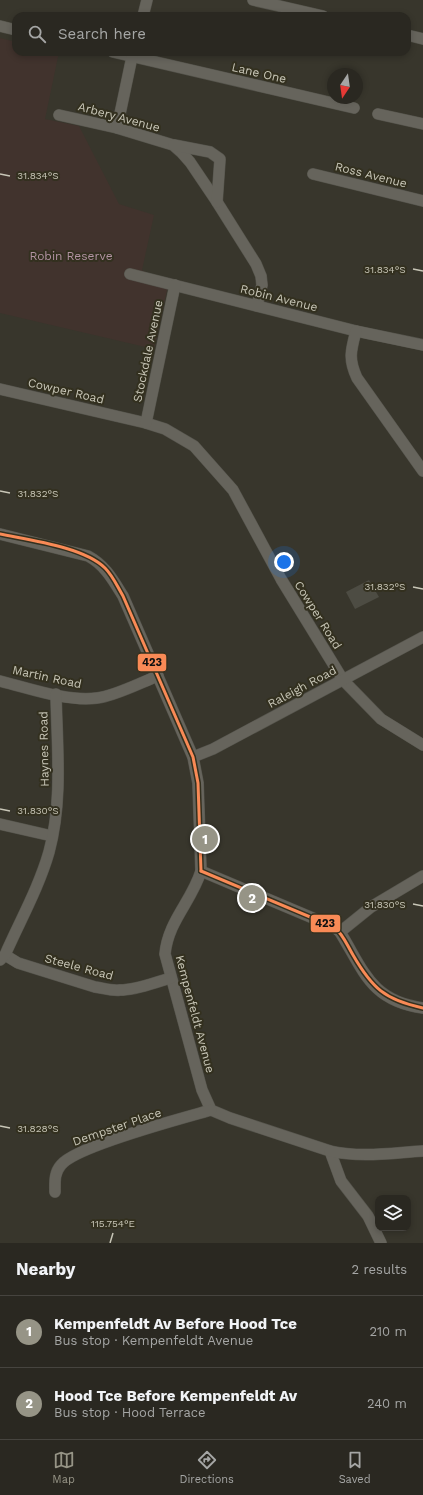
<!DOCTYPE html>
<html lang="en">
<head>
<meta charset="utf-8">
<style>
  :root { --surface:#2a2821; --page:#32302a; --text:#f1f3f6; --muted:#a5a6a5; --line:#46443f; --accent:#969486 }
  body { margin:0; font-family:"Work Sans",sans-serif; background:var(--page); color:var(--text) }
  .controls { position:absolute; right:12px; bottom:12px; display:grid; overflow:hidden; border-radius:8px; box-shadow:0 2px 6px #0003 }
  .controls button { width:36px; height:36px; display:grid; place-items:center; padding:0; border:0; border-bottom:1px solid var(--line); background:var(--surface); color:var(--text); font:20px sans-serif }
  .compass { position:absolute; left:327px; top:68px; width:36px; height:36px; border-radius:50%; background:var(--surface); box-shadow:0 2px 6px #0003; rotate:193deg }
  .you { position:absolute; left:284px; top:562px; width:14px; height:14px; margin:-10px; border:3px solid #fff; border-radius:50%; background:#1a73e8; box-shadow:0 0 0 6px #1a73e833 }
  .badge { display:grid; place-items:center; width:26px; height:26px; border-radius:50%; background:var(--accent); color:#fff; font-size:13px; font-weight:700 }
  .pin { position:absolute; translate:-50% -50%; border:2px solid #fff; box-shadow:0 1px 4px #0006 }
  .list { margin:0; padding:0; list-style:none }
  h2 { display:flex; justify-content:space-between; align-items:center; height:52px; margin:0; padding:0 16px; font-size:17px }
  h2 small { font-size:13px; font-weight:400; color:var(--muted) }
  .list li { display:grid; grid-template-columns:26px 1fr auto; gap:12px; align-items:center; box-sizing:border-box; height:72px; padding:0 16px; border-top:1px solid var(--line) }
  .list b { display:block; font-size:15px; white-space:nowrap }
  .list p { margin:0; font-size:13px; white-space:nowrap; color:var(--muted) }
  .list em { font-size:13px; font-style:normal; color:var(--muted) }
  .icon { flex:none; width:22px; height:22px; fill:none; stroke:currentColor; stroke-width:2; stroke-linecap:round; stroke-linejoin:round }
  .map { position:relative; flex:none; width:423px; height:1243px; overflow:hidden }
  .search { position:absolute; background:var(--surface); box-shadow:0 2px 6px #0003; left:12px; right:12px; top:12px; height:44px; display:flex; align-items:center; gap:10px; box-sizing:border-box; padding:0 14px; border-radius:12px; color:var(--muted); font-size:15px }
  .sheet { height:196px; background:var(--surface) }
  nav { display:flex; justify-content:space-around; align-items:center; box-sizing:border-box; height:56px; border-top:1px solid var(--line); background:var(--surface); font-size:11px; color:var(--muted) }
  nav a { display:grid; justify-items:center; gap:2px }
  nav .on { color:var(--accent) }
  .map>svg:first-child { display:block }
  .green { fill:#41332d }
  .building { fill:#4d4c43 }
  .lines { fill:none; stroke-linecap:round; stroke-linejoin:round }
  .minor-casing { stroke:#54534b; stroke-width:12 }
  .minor { stroke:#66645c; stroke-width:11 }
  .bus-1-casing { stroke:#33301f; stroke-width:6 }
  .bus-1 { stroke:#f98a56; stroke-width:3 }
  .ticks { fill:none; stroke:#c8c6b7; stroke-width:1.5 }
  .labels { text-anchor:middle; dominant-baseline:central; stroke-width:4; stroke-linejoin:round; paint-order:stroke }
  .street-label { font-size:12px; fill:#c8c6b7; stroke:#33301f }
  .park-label { font-size:12px; fill:#b293a2; stroke:#33301f }
  .ticks-label { font-size:10px; text-anchor:middle; fill:#c8c6b7; stroke:#33301f; stroke-width:4; stroke-linejoin:round; paint-order:stroke }
  .line-badge { stroke:#33301f; stroke-width:1.5 }
  .pale-badge-label { font-size:11px; text-anchor:middle; font-weight:bold; fill:#111 }
</style>
</head>
<body>
<div class="map">
<svg width="423" height="1243" viewBox="0 0 423 1243">
  <rect width="100%" height="100%" fill="#38362c"/>
  <path class="green" d="M0 38 16 42V52H59L45 119 79 126 119 204 154 215 142 270 168 286 154 349 0 313Z"/>
  <path class="building" d="M369 580 379 597 355 609 346 592Z"/>
  <g class="lines">
    <g class="minor-casing">
      <g id="minor">
        <path d="M253 0 323 16"/>
        <path d="M143 16 147 0"/>
        <path d="M0 26 16 30"/>
        <path d="M407 35 423 39"/>
        <path d="M113 52 354 108"/>
        <path d="M378 114 423 124"/>
        <path d="M59 115 117 128 173 145 182 153 190 162 217 202 256 264 261 276 262 285 257 306"/>
        <path d="M117 128 133 52"/>
        <path d="M174 145 210 152 220 159 217 202"/>
        <path d="M313 174 423 201"/>
        <path d="M130 274 356 331 423 345"/>
        <path d="M356 331C351 350 348 359 357 378L423 471"/>
        <path d="M0 389 146 423 165 429 194 446 233 490 281 579 343 680 381 719 423 745"/>
        <path d="M146 423 175 285"/>
        <path d="M0 534 88 556C105 565 113 580 123 596L193 757 198 783 201 871C192 901 168 921 165 954L202 1090 211 1110 230 1118 330 1151 341 1181 368 1216 381 1243"/>
        <path d="M0 681C29 688 67 702 97 698 113 697 142 682 158 676"/>
        <path d="M193 757 213 749 423 637"/>
        <path d="M0 824 52 836"/>
        <path d="M201 871 334 927 340 932C364 971 371 1001 423 1008"/>
        <path d="M340 932 371 907 423 876"/>
        <path d="M5 955 18 963 95 987C103 988 111 991 120 990 137 990 155 982 171 978"/>
        <path d="M0 960 5 955C20 921 39 887 49 852 63 801 57 746 56 694"/>
        <path d="M330 1151C361 1158 391 1153 423 1151"/>
        <path d="M55 1192C55 1182 54 1173 61 1165 76 1146 183 1118 211 1110"/>
      </g>
    </g>
    <use href="#minor" class="minor"/>
    <g class="bus-1-casing">
      <g id="bus-1">
        <path d="M0 534C29 540 84 547 105 568 113 576 117 586 123 596L193 757 198 783 201 871"/>
        <path d="M201 871 334 927C343 934 347 945 353 955 372 988 385 1000 423 1008"/>
      </g>
    </g>
    <use href="#bus-1" class="bus-1"/>
  </g>
  <path class="ticks" d="M0 174 10 176M413 269 423 271M0 491 10 493M413 587 423 589M0 809 10 811M413 904 423 906M0 1126 10 1128M110 1243 113 1233"/>
  <g class="labels">
    <g class="street-label">
      <text transform="translate(259 73) rotate(13)">Lane One</text>
      <text transform="translate(119 117) rotate(15)">Arbery Avenue</text>
      <text transform="translate(371 175) rotate(14)">Ross Avenue</text>
      <text transform="translate(279 298) rotate(14)">Robin Avenue</text>
      <text transform="translate(148 351) rotate(-78)">Stockdale Avenue</text>
      <text transform="translate(66 391) rotate(13)">Cowper Road</text>
      <text transform="translate(318 615) rotate(58)">Cowper Road</text>
      <text transform="translate(47 677) rotate(12)">Martin Road</text>
      <text transform="translate(302 687) rotate(-28)">Raleigh Road</text>
      <text transform="translate(44 749) rotate(-91)">Haynes Road</text>
      <text transform="translate(79 967) rotate(15)">Steele Road</text>
      <text transform="translate(195 1014) rotate(75)">Kempenfeldt Avenue</text>
      <text transform="translate(117 1127) rotate(-19)">Dempster Place</text>
    </g>
    <g class="park-label">
      <text x="71" y="256">Robin Reserve</text>
    </g>
  </g>
  <g class="ticks-label">
    <text x="38" y="179">31.834°S</text>
    <text x="385" y="273">31.834°S</text>
    <text x="38" y="497">31.832°S</text>
    <text x="385" y="590">31.832°S</text>
    <text x="38" y="814">31.830°S</text>
    <text x="385" y="908">31.830°S</text>
    <text x="38" y="1132">31.828°S</text>
    <text x="113" y="1227">115.754°E</text>
  </g>
  <g class="line-badge">
    <rect x="137" y="653" width="30" height="19" rx="4" fill="#f98a56"/>
    <rect x="310" y="914" width="31" height="19" rx="4" fill="#f98a56"/>
  </g>
  <g class="pale-badge-label">
    <text x="152" y="666">423</text>
    <text x="325" y="927">423</text>
  </g>
</svg>
<div class="controls">
<button><svg class="icon" aria-label="layers" viewBox="0 0 24 24"><path d="M12 4l9 5-9 5-9-5zM3 14l9 5 9-5"/></svg></button>
</div>
<svg class="compass" viewBox="-18 -18 36 36"><path d="M0-13l5 13h-10z" fill="#e53935"/><path d="M0 13l5-13h-10z" fill="#a5a6a5"/></svg>
<div class="you"></div>
<div class="pin badge" style="left:205px;top:839px">1</div>
<div class="pin badge" style="left:252px;top:898px">2</div>
<div class="search"><svg class="icon" aria-label="search" viewBox="0 0 24 24"><circle cx="10" cy="10" r="6"/><path d="M15 15l6 6"/></svg>Search here</div>
</div>
<section class="sheet">
<h2>Nearby<small>2 results</small></h2>
<ul class="list">
<li><span class="badge">1</span><div><b>Kempenfeldt Av Before Hood Tce</b><p>Bus stop · Kempenfeldt Avenue</p></div><em>210 m</em></li>
<li><span class="badge">2</span><div><b>Hood Tce Before Kempenfeldt Av</b><p>Bus stop · Hood Terrace</p></div><em>240 m</em></li>
</ul>
</section>
<nav>
<a class="on"><svg class="icon" aria-label="map" viewBox="0 0 24 24"><path d="M3 6l6-2 6 2 6-2v14l-6 2-6-2-6 2zM9 4v14M15 6v14"/></svg>Map</a>
<a><svg class="icon" aria-label="directions" viewBox="0 0 24 24"><path d="M12 3l9 9-9 9-9-9zM9 14v-3h6M13 9l2 2-2 2"/></svg>Directions</a>
<a><svg class="icon" aria-label="saved" viewBox="0 0 24 24"><path d="M7 4h10v16l-5-4-5 4z"/></svg>Saved</a>
</nav>
</body>
</html>
